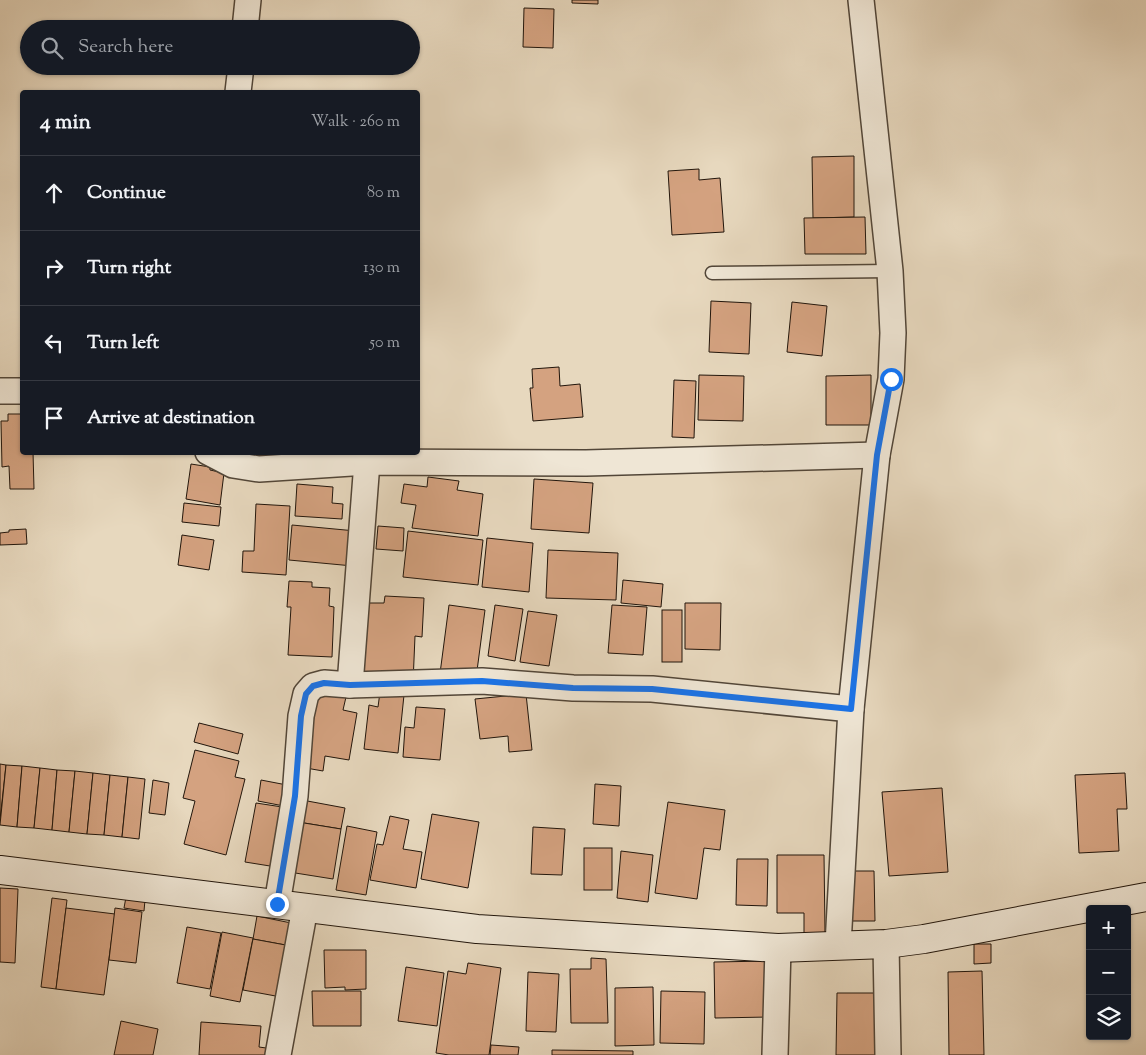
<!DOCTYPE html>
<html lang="en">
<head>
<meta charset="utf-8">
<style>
  :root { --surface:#171b24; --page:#242831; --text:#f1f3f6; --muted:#9ea1a6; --line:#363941 }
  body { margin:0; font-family:"Sorts Mill Goudy",serif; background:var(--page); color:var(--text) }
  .controls { position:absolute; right:15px; bottom:15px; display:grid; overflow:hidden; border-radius:5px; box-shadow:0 1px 4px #0004 }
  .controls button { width:45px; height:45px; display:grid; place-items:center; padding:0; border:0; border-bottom:1px solid var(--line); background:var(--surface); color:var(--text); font:25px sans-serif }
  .stop { position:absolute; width:15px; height:15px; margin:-11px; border:4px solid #1a73e8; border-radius:50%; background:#fff }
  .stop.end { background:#1a73e8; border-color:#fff; box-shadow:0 1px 5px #0008 }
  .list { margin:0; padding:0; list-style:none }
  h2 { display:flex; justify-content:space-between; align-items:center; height:65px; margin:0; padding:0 20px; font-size:21px }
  h2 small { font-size:16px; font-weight:400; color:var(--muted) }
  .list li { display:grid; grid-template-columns:32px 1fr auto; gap:15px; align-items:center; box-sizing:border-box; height:75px; padding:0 20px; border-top:1px solid var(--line) }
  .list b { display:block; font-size:19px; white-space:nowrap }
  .list em { font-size:16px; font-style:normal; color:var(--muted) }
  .icon { flex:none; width:28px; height:28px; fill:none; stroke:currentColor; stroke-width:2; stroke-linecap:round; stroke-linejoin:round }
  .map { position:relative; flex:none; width:1146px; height:1055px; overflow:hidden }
  .search { position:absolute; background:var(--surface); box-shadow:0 1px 4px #0004; left:20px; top:20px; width:400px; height:55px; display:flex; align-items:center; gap:12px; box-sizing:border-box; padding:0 18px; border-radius:28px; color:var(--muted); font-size:19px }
  .panel { position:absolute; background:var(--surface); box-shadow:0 1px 4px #0004; left:20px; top:90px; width:400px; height:365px; border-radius:5px }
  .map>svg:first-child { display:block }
  .building { fill:#d4a280; stroke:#21150b }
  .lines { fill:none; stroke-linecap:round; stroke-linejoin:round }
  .lane-casing { stroke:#524638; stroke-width:15 }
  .street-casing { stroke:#524638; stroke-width:28 }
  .secondary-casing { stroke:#21150b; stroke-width:30 }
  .lane { stroke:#efe6d5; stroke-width:12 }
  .street { stroke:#efe6d5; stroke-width:25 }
  .secondary { stroke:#efe6d5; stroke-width:28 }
  .route { stroke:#1a73e8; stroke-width:6 }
</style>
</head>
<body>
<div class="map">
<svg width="1146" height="1055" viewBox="0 0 1146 1055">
  <rect width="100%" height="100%" fill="#e7d8be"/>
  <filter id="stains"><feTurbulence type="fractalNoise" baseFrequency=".004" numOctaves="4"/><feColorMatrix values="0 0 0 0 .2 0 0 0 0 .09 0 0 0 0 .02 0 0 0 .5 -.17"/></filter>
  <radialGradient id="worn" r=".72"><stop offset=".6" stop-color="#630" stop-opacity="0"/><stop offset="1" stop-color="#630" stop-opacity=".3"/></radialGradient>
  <g class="building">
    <path d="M572 0H598V4L572 3Z"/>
    <path d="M524 8 554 9 553 48 523 47Z"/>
    <path d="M854 156V217L813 218 812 157Z"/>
    <path d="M699 169V180L720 178 724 232 672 235 668 171Z"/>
    <path d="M865 217 866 254H805L804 218Z"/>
    <path d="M711 301 751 303 749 354 709 352Z"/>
    <path d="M792 302 827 306 822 356 787 352Z"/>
    <path d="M559 367 560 386 580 384 583 417 533 421 530 388H533L532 369Z"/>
    <path d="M699 375 744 376 743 421 698 420Z"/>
    <path d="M871 375V425H826V376Z"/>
    <path d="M674 380 696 381 694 438 672 437Z"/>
    <path d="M8 414H22V452H33L34 489H10L9 466 2 467 1 421H8Z"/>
    <path d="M191 464 210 467V470L224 473 220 505 186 499Z"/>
    <path d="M428 477 459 481 457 490 483 494 478 536 412 528 416 505 401 503 404 484 427 487Z"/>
    <path d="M534 479 593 483 589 533 531 529Z"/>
    <path d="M297 484 333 487 332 503 343 504 342 519 295 516Z"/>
    <path d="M184 503 221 507 219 526 182 522Z"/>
    <path d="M256 504 290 506 286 575 242 572 243 551H254Z"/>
    <path d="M292 525 356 531 353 566 289 560Z"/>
    <path d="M378 526 404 528 403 551 376 549Z"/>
    <path d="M26 529 27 544 0 545V533L9 532V530Z"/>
    <path d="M408 531 483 540 478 585 403 577Z"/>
    <path d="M182 535 214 540 209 570 178 565Z"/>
    <path d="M487 538 533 543 529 592 482 587Z"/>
    <path d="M548 550 618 553 616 600 546 598Z"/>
    <path d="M623 580 663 584 661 607 621 603Z"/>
    <path d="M289 581 312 582V587L330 588 329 606 334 607 332 657 288 655 291 607H287Z"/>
    <path d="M385 596 424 598 422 637 415 636 413 683 360 680 365 603H384Z"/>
    <path d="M685 603H721L720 650 685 649Z"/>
    <path d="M449 605 485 610 475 686 439 681Z"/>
    <path d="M495 605 523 609 515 661 488 656Z"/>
    <path d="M612 605 647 607 643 655 608 653Z"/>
    <rect x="662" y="610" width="20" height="52"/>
    <path d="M528 611 557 615 549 666 520 662Z"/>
    <path d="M318 692 346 697 343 710 357 713 349 760 325 756 323 771 306 768Z"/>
    <path d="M380 692 404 695 398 753 364 749 369 705 378 707Z"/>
    <path d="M526 694 532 750 509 752 508 736 480 739 475 699Z"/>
    <path d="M416 707 445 709 440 760 403 757 405 727 414 728Z"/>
    <path d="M199 723 243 734 238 754 194 742Z"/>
    <path d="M195 750 239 761 235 777 245 779 226 855 184 844 195 801 183 798Z"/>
    <path d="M0 764 6 765 0 820Z"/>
    <path d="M6 765 22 766 17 827 0 825Z"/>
    <path d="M22 766 40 768 34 828 17 827Z"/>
    <path d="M40 768 57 770 52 830 34 828Z"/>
    <path d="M57 770 75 771 69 832 52 830Z"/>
    <path d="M75 771 93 773 87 834 69 832Z"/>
    <path d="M93 773 110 775 104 835 87 834Z"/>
    <path d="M1125 773 1127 809H1117L1119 851 1079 853 1075 775Z"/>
    <path d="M110 775 128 777 122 837 104 835Z"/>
    <path d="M128 777 145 779 139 839 122 837Z"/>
    <path d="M153 780 169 783 165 815 149 813Z"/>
    <path d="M261 780 292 786 289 807 258 801Z"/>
    <path d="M595 784 621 786 619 826 593 824Z"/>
    <path d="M942 788 948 872 889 876 882 792Z"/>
    <path d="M302 800 345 808 341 829 298 822Z"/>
    <path d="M668 802 725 810 720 850 704 848 697 899 655 893Z"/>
    <path d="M256 803 289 808 279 863 271 862 270 866 245 862Z"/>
    <path d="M432 814 479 822 468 888 421 879Z"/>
    <path d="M390 816 409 820 403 849 422 852 416 888 370 880 377 844 383 845Z"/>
    <path d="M298 822 341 829 333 879 289 872Z"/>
    <path d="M347 826 377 832 366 895 336 890Z"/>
    <path d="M533 827 565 829 562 875 531 874Z"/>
    <rect x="584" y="848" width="28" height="42"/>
    <path d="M621 851 653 855 648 902 617 898Z"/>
    <path d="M777 855H824L825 933H804V913H777Z"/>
    <path d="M737 859H768L767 906 736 905Z"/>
    <path d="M852 871H874L875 921H852Z"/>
    <path d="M0 888 18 889 15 963 0 962Z"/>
    <path d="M126 897 145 900 144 911 124 908Z"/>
    <path d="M52 898 67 900 56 989 41 987Z"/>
    <path d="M66 908 115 914 104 995 56 989Z"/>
    <path d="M115 908 142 912 136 963 109 960Z"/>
    <path d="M257 916 296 924 291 946 253 939Z"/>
    <path d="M187 927 221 933 210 989 177 983Z"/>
    <path d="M222 932 253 938 240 1002 210 996Z"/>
    <path d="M253 939 291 946 281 997 243 990Z"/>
    <path d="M974 944H991V963L974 964Z"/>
    <path d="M324 950H366V989L345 990V987L325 988Z"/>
    <path d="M591 958 606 959 608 1023H571L570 969H591Z"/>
    <path d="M769 961 770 1017 715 1018 714 962Z"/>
    <path d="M468 963 501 968 489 1055H449L436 1053 448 971 466 974Z"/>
    <path d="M406 967 444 973 437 1026 398 1021Z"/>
    <path d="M982 971 984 1055H949L948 972Z"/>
    <path d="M528 972 559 974 556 1032 526 1031Z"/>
    <path d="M653 987 654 1045 615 1046V988Z"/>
    <path d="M312 991H361V1026H313Z"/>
    <path d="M661 991 705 992 704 1044 660 1043Z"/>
    <path d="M837 993H878L877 1055H836Z"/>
    <path d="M121 1021 158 1029 153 1055H114Z"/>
    <path d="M201 1022 261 1026 259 1047 266 1048V1055H199Z"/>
    <path d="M491 1045 519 1047 518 1055H490Z"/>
    <path d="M552 1050 633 1051V1055H552Z"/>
  </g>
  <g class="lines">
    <g class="lane-casing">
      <path id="lane" d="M712 273 890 271"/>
    </g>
    <g class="street-casing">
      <g id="street">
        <path d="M245 29 248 0"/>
        <path d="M238 92 241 66"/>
        <path d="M0 391H22"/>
        <path d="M208 452 233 465 259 469 367 462 586 463 877 455"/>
        <path d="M350 685 367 462"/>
        <path d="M277 904 295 796 301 716 306 694 313 686 324 683 350 685 482 681 573 688 652 689 851 709"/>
        <path d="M886 944 888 1055"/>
        <path d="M838 945 851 709 877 455 891 379 893 333 890 271 861 0"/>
        <path d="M278 1055 305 908"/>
        <path d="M775 1055 778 948"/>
      </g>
    </g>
    <g class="secondary-casing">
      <path id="secondary" d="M0 870 477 929 778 948 886 944 924 939 1146 897"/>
    </g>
    <use href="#lane" class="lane"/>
    <use href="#street" class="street"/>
    <use href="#secondary" class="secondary"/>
  </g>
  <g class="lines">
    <path class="route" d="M277 904 295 796 301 716 306 694 313 686 324 683 350 685 482 681 573 688 652 689 851 709 877 455 891 379"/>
  </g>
  <rect width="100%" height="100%" filter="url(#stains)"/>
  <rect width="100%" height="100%" fill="url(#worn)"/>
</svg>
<div class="controls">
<button>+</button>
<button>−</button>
<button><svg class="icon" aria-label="layers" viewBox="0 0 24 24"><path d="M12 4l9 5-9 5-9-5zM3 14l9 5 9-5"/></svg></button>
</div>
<div class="stop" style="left:891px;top:379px"></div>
<div class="stop end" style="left:277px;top:904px"></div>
<div class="search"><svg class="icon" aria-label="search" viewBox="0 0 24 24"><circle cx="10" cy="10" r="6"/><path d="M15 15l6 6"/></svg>Search here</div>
<section class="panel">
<h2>4 min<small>Walk · 260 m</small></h2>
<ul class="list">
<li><svg class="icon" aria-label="ahead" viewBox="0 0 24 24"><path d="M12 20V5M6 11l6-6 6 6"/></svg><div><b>Continue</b></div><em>80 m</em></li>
<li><svg class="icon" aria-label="right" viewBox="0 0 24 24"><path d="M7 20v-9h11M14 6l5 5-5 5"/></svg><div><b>Turn right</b></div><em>130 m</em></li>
<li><svg class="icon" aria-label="left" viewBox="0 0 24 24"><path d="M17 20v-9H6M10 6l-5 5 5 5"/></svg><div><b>Turn left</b></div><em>50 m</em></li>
<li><svg class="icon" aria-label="arrive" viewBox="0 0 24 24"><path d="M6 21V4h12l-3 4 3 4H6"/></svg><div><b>Arrive at destination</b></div></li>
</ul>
</section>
</div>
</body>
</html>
